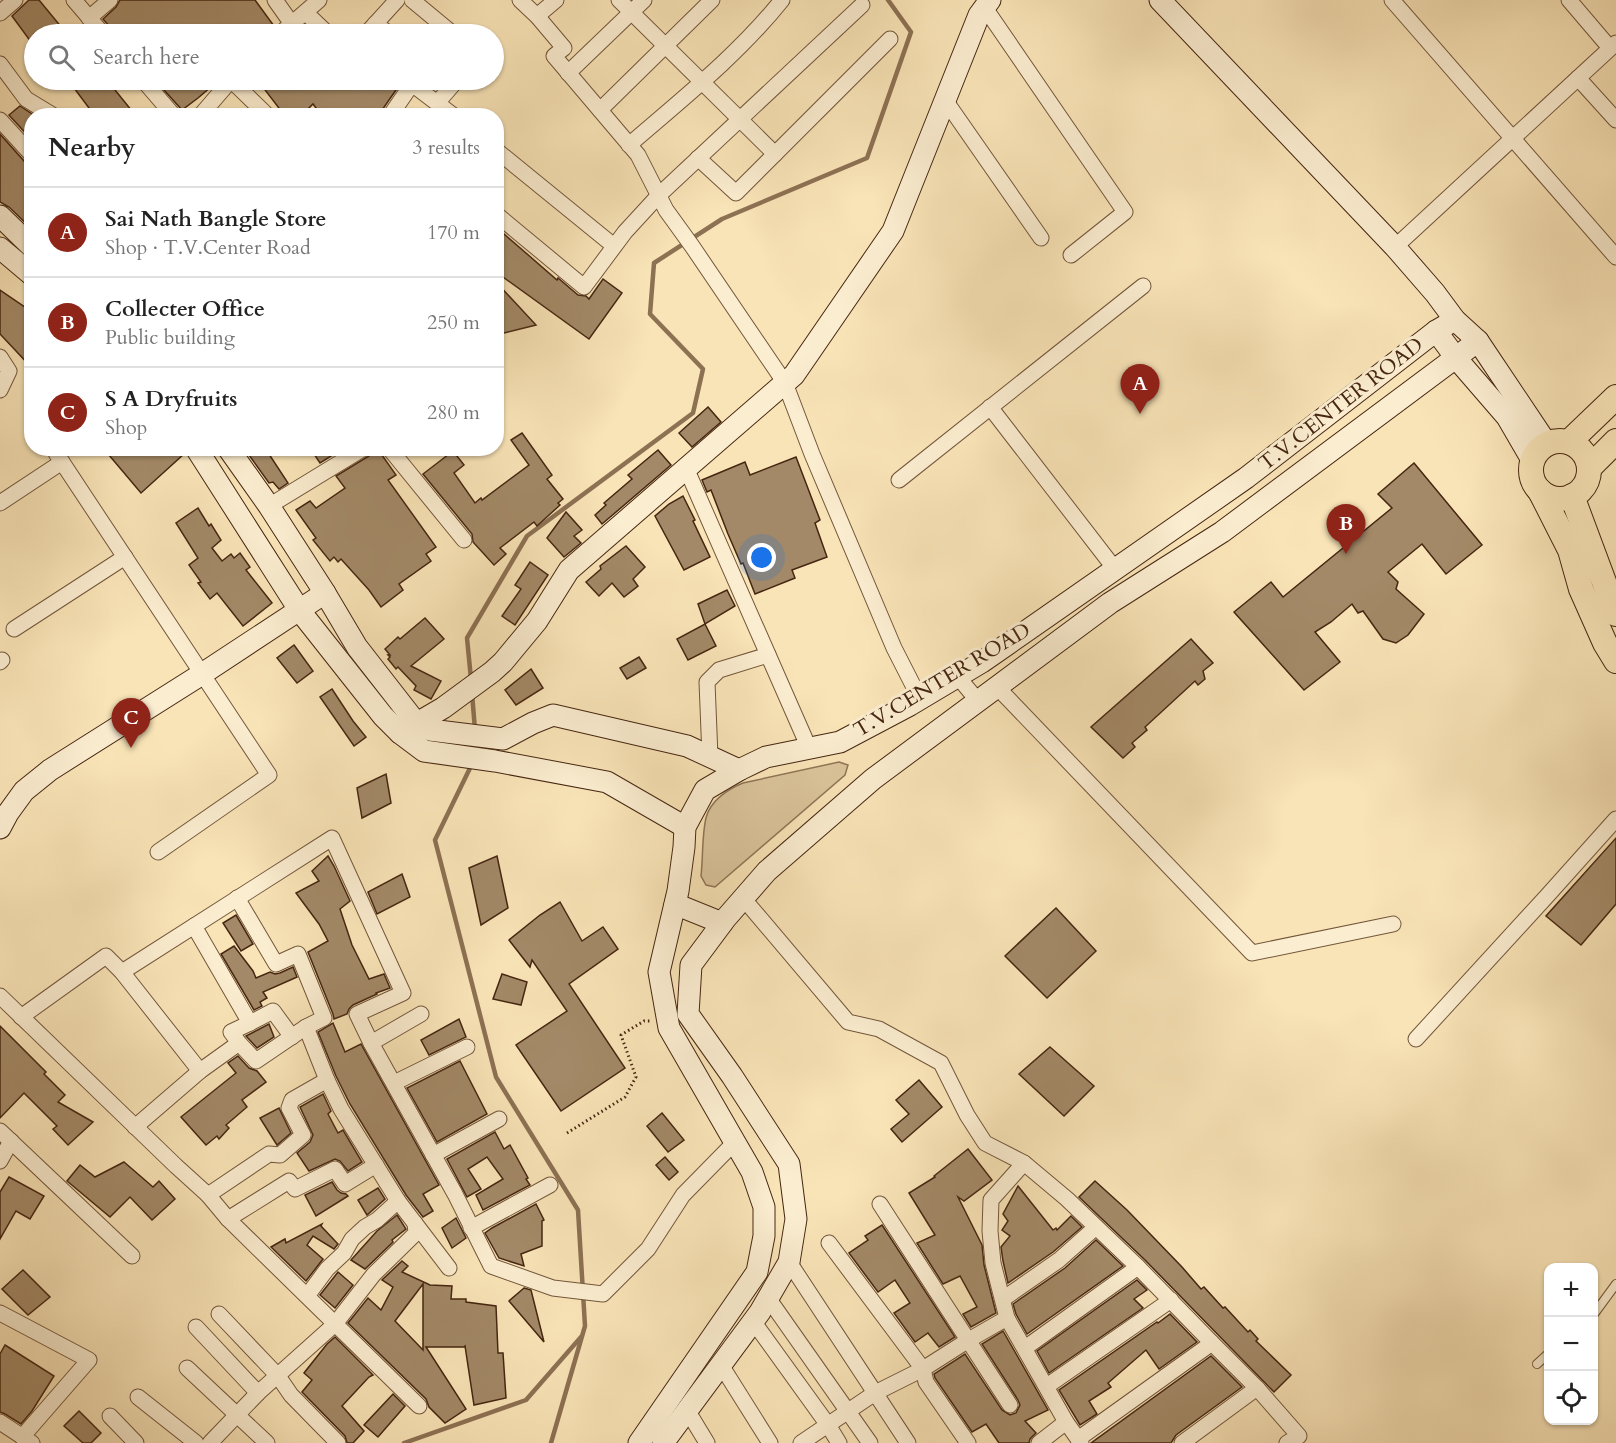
<!DOCTYPE html>
<html lang="en">
<head>
<meta charset="utf-8">
<style>
  :root { --surface:#fff; --page:#f6f6f6; --text:#222; --muted:#767676; --line:#e0e0e0; --accent:#8f2418 }
  body { margin:0; font-family:Cardo,serif; background:var(--page); color:var(--text) }
  .controls { position:absolute; right:18px; bottom:18px; display:grid; overflow:hidden; border-radius:12px; box-shadow:0 2px 4px #0004 }
  .controls button { width:54px; height:54px; display:grid; place-items:center; padding:0; border:0; border-bottom:2px solid var(--line); background:var(--surface); color:var(--text); font:30px sans-serif }
  .you { position:absolute; left:762px; top:558px; width:21px; height:21px; margin:-15px; border:4px solid #fff; border-radius:50%; background:#1a73e8; box-shadow:0 0 0 9px #1a73e833 }
  .badge { display:grid; place-items:center; width:39px; height:39px; border-radius:50%; background:var(--accent); color:#fff; font-size:20px; font-weight:700 }
  .pin { position:absolute; translate:-50% -50px; filter:drop-shadow(0 2px 3px #0008) }
  .pin::after { content:''; position:absolute; top:32px; width:21px; height:18px; background:inherit; clip-path:polygon(0 0,100% 0,50% 100%) }
  .list { margin:0; padding:0; list-style:none }
  h2 { display:flex; justify-content:space-between; align-items:center; height:78px; margin:0; padding:0 24px; font-size:26px }
  h2 small { font-size:20px; font-weight:400; color:var(--muted) }
  .list li { display:grid; grid-template-columns:39px 1fr auto; gap:18px; align-items:center; box-sizing:border-box; height:90px; padding:0 24px; border-top:2px solid var(--line) }
  .list b { display:block; font-size:22px; white-space:nowrap }
  .list p { margin:0; font-size:20px; white-space:nowrap; color:var(--muted) }
  .list em { font-size:20px; font-style:normal; color:var(--muted) }
  .icon { flex:none; width:33px; height:33px; fill:none; stroke:currentColor; stroke-width:2; stroke-linecap:round; stroke-linejoin:round }
  .map { position:relative; flex:none; width:1616px; height:1443px; overflow:hidden }
  .search { position:absolute; background:var(--surface); box-shadow:0 2px 4px #0004; left:24px; top:24px; width:480px; height:66px; display:flex; align-items:center; gap:15px; box-sizing:border-box; padding:0 21px; border-radius:33px; color:var(--muted); font-size:22px }
  .panel { position:absolute; background:var(--surface); box-shadow:0 2px 4px #0004; left:24px; top:108px; width:480px; height:348px; border-radius:24px }
  .map>svg:first-child { display:block }
  .green { fill:#dbc49b; stroke:#907556; stroke-width:1.5 }
  .lines { fill:none; stroke-linecap:round; stroke-linejoin:round }
  .stream { stroke:#8d7153; stroke-width:4.5 }
  .building { fill:#a38967; stroke:#462611; stroke-width:1.5; fill-rule:evenodd }
  .lane-casing { stroke:#73563a; stroke-width:10 }
  .street-casing { stroke:#73563a; stroke-width:17 }
  .secondary-casing { stroke:#462611; stroke-width:23 }
  .primary-casing { stroke:#462611; stroke-width:26 }
  .path { stroke:#462611; stroke-width:3; stroke-dasharray:1.5 3; stroke-linecap:butt }
  .lane { stroke:#fbedd0; stroke-width:8 }
  .street { stroke:#fbedd0; stroke-width:15 }
  .secondary { stroke:#fbedd0; stroke-width:21 }
  .primary { stroke:#f9e4b7; stroke-width:24 }
  .labels { text-anchor:middle; dominant-baseline:central; stroke-width:6; stroke-linejoin:round; paint-order:stroke }
  .street-label { font-size:21px; fill:#462611; stroke:#fbedd0 }
</style>
</head>
<body>
<div class="map">
<svg width="1616" height="1443" viewBox="0 0 1616 1443">
  <rect width="100%" height="100%" fill="#f9e4b7"/>
  <filter id="stains"><feTurbulence type="fractalNoise" baseFrequency=".00333" numOctaves="4"/><feColorMatrix values="0 0 0 0 .2 0 0 0 0 .09 0 0 0 0 .02 0 0 0 .5 -.17"/></filter>
  <radialGradient id="worn" r=".72"><stop offset=".6" stop-color="#630" stop-opacity="0"/><stop offset="1" stop-color="#630" stop-opacity=".3"/></radialGradient>
  <path class="green" d="M839 762 848 765 845 775 715 887 706 885 701 876C703 859 702 834 706 818 710 801 728 789 743 783Z"/>
  <g class="lines">
    <g class="stream">
      <path d="M471 679 467 638 527 536 693 413 703 369 650 314 654 263 722 219 867 158 911 32 888 0"/>
      <path d="M472 693 475 730"/>
      <path d="M472 764 435 840 496 1077 578 1210 585 1326 551 1443"/>
      <path d="M404 1443 526 1400 581 1337"/>
    </g>
  </g>
  <g class="building">
    <path d="M29 0H39L67 34H34V46L12 16Z"/>
    <path d="M120 0H255L274 26 271 30 270 34H112L111 28 103 19 116 7Z"/>
    <path d="M68 80H107L136 116H95Z"/>
    <path d="M155 80H219L198 98 182 110Z"/>
    <path d="M270 80H386L396 90 382 110 380 116H322L313 104 301 116H285L262 86Z"/>
    <path d="M20 106 32 114V140L9 115Z"/>
    <path d="M0 134 25 162 32 164V229L9 207 0 202Z"/>
    <path d="M496 227 557 280 558 278 578 295 586 296 589 299 603 279 622 293 589 339 496 272Z"/>
    <path d="M496 282 536 325 496 335Z"/>
    <path d="M0 290 32 312V368L0 334Z"/>
    <path d="M708 407 721 422 692 447 679 433Z"/>
    <path d="M522 433 552 475 547 479 563 499 558 503 560 505 537 526 534 522 500 548 506 554 494 565 473 542 472 534 423 474 453 451 464 465 454 473 475 503 481 498 482 500 529 465 511 440Z"/>
    <path d="M103 448H183L185 453 141 493Z"/>
    <path d="M244 448H265L288 483 279 489 273 482 269 483Z"/>
    <path d="M310 448H344L320 463Z"/>
    <path d="M374 448H377L396 475 388 480 436 547 426 554 431 561 399 584 403 590 381 607 369 590 341 559 338 562 334 557 330 561 313 540 316 538 296 510 310 501 316 508 345 488 336 476 369 456Z"/>
    <path d="M658 450 671 465 602 524 595 515 606 505 604 503 632 479 628 475Z"/>
    <path d="M796 457 820 520 815 523 827 557 792 570 795 578 755 594 743 563 741 564 728 534 711 490 707 492 702 480 745 462 750 475Z"/>
    <path d="M1414 463 1482 545 1446 574 1422 544 1388 572 1398 582 1396 589 1424 614 1408 635 1396 643 1383 639 1363 611 1358 613 1352 604 1331 622 1315 632 1340 662 1304 690 1234 612 1271 582 1283 597 1392 508 1378 494Z"/>
    <path d="M683 496 695 520 693 521 710 557 684 570 655 516 669 504Z"/>
    <path d="M198 508 209 526 211 524 221 540 212 548 222 561 231 554 234 558 240 553 250 567 246 570 272 603 243 626 217 593 210 599 198 583 201 582 189 565 198 558 176 523Z"/>
    <path d="M566 512 582 530 574 536 581 543 564 557 547 538Z"/>
    <path d="M626 546 645 567 633 579 638 586 624 597 612 583 599 596 586 582 601 569 600 566Z"/>
    <path d="M530 562 548 575 515 625 502 616 521 589 515 585Z"/>
    <path d="M727 590 735 606 705 624 698 604Z"/>
    <path d="M425 618 444 639 411 666 441 681 431 699 414 690 416 686 398 667 396 669 388 659 390 657 388 655H390L385 649 398 637 400 639Z"/>
    <path d="M705 624 716 646 688 660 677 639Z"/>
    <path d="M1191 639 1213 663 1203 671 1205 679 1198 685 1195 681 1145 727 1147 730 1132 743 1135 747 1123 758 1091 727Z"/>
    <path d="M294 645 313 671 297 683 277 658Z"/>
    <path d="M639 657 646 668 627 679 620 668Z"/>
    <path d="M531 669 543 688 516 705 505 690Z"/>
    <path d="M332 689 353 721 366 737 354 746 320 697Z"/>
    <path d="M386 774 391 803 362 818 357 788Z"/>
    <path d="M1616 838V904L1581 945 1546 916Z"/>
    <path d="M328 856 334 866 350 901 340 909 352 945 369 979 384 974 390 988 376 993 377 994 353 1005 349 1009 347 1014 334 1019 333 1014 308 952 328 941 319 924 296 893 319 881 312 871Z"/>
    <path d="M497 856 508 908 481 925 469 868Z"/>
    <path d="M402 874 410 897 377 914 368 892Z"/>
    <path d="M560 902 582 941 603 927 618 949 569 984 625 1068 561 1111 516 1045 567 1011 532 960 530 967 509 940 540 915Z"/>
    <path d="M1056 908 1096 951 1047 998 1005 956Z"/>
    <path d="M236 915 253 944 241 951 223 923Z"/>
    <path d="M234 946 253 971 256 978 270 972 275 974 280 973 293 967 297 977 263 992 267 998 260 1002 262 1006 254 1010 221 954Z"/>
    <path d="M502 974 527 982 521 1005 493 999Z"/>
    <path d="M459 1019 466 1037 429 1055 421 1040Z"/>
    <path d="M333 1023 345 1052 361 1044 439 1185 423 1194 433 1211 423 1217 406 1195 350 1104 336 1076 318 1032Z"/>
    <path d="M269 1024 274 1037 257 1048 246 1036Z"/>
    <path d="M0 1026 46 1072 44 1074 65 1095 58 1102 93 1122 68 1145 53 1129 57 1126 24 1093 0 1118Z"/>
    <path d="M1050 1047 1094 1086 1064 1116 1019 1074Z"/>
    <path d="M238 1056 249 1068 257 1071 266 1082 242 1100 247 1107 226 1125 229 1128 219 1139 217 1136 206 1145 181 1117 236 1073 228 1063Z"/>
    <path d="M460 1061 487 1114 437 1142 407 1088Z"/>
    <path d="M919 1080 942 1107 902 1142 891 1129 909 1114 896 1100Z"/>
    <path d="M323 1094 331 1111 328 1114 338 1133 343 1130 362 1162 348 1171 340 1161 335 1159 309 1171 297 1153 310 1142 313 1135 300 1107Z"/>
    <path d="M279 1108 291 1133 277 1145 260 1118Z"/>
    <path d="M662 1113 684 1140 668 1152 647 1126Z"/>
    <path d="M495 1132 504 1149 510 1145 528 1178 526 1179 530 1185 483 1210 476 1195 503 1179 487 1157 468 1169 481 1189 467 1197 447 1159Z"/>
    <path d="M968 1149 992 1180 964 1201 958 1197 982 1245 984 1265 996 1313 971 1327 963 1314 977 1307 960 1276 943 1284 917 1243 935 1235 909 1193 935 1177 934 1176Z"/>
    <path d="M665 1157 678 1172 669 1180 656 1165Z"/>
    <path d="M124 1162 153 1187 159 1181 175 1199 152 1220 130 1197 110 1217 67 1181 80 1165 95 1177Z"/>
    <path d="M9 1177 44 1196 30 1219 16 1211 0 1239V1192Z"/>
    <path d="M1095 1181 1127 1210 1182 1267 1201 1289 1204 1287 1223 1308 1225 1307 1248 1332 1250 1330 1258 1339 1256 1341 1291 1375 1274 1392 1145 1260 1079 1197Z"/>
    <path d="M332 1182 337 1190 341 1193 346 1194 348 1196 316 1216 305 1195Z"/>
    <path d="M1018 1186 1053 1230 1056 1228 1057 1230 1071 1216 1082 1227 1053 1252 1008 1283 1003 1261 1001 1247 1010 1236 1002 1230 1008 1221 1003 1214Z"/>
    <path d="M378 1188 385 1199 367 1215 358 1200Z"/>
    <path d="M536 1204 544 1220 542 1221V1246L521 1254 524 1266 499 1258 485 1233 492 1228Z"/>
    <path d="M397 1215 406 1229 392 1240 393 1242 365 1269 351 1260 377 1231Z"/>
    <path d="M456 1218 466 1238 452 1248 442 1228Z"/>
    <path d="M322 1224 321 1226 338 1244 334 1249 313 1236 307 1245 323 1259 306 1281 271 1247 285 1239 286 1243Z"/>
    <path d="M882 1225 955 1337 939 1347 928 1333 915 1342 894 1313 910 1303 895 1280 878 1292 849 1253 868 1240 865 1236Z"/>
    <path d="M1096 1240 1123 1266 1027 1334 1016 1314 1013 1304 1065 1268Z"/>
    <path d="M402 1261 408 1266 402 1272 430 1285 452 1286 451 1299H466V1302L496 1306 498 1353H503L506 1398 474 1405 465 1346 464 1347H426L466 1409 445 1423 429 1407 426 1399 348 1323 368 1298 381 1310 393 1287 382 1280ZM423 1284V1350L395 1321Z"/>
    <path d="M23 1270 50 1297 28 1315 2 1289Z"/>
    <path d="M338 1272 353 1285 335 1308 320 1295Z"/>
    <path d="M1137 1280 1147 1290 1134 1299 1143 1308 1049 1373 1037 1351Z"/>
    <path d="M524 1288 531 1290 544 1342 509 1301Z"/>
    <path d="M1170 1314 1197 1342 1159 1369 1146 1350 1108 1383 1111 1387 1089 1401 1097 1414 1080 1425 1059 1390 1157 1322 1158 1323Z"/>
    <path d="M1003 1331 1048 1410 1025 1421 1036 1433 1030 1439 1029 1443H999L986 1424 972 1432 935 1378 934 1374 965 1354 1002 1410 1010 1415 1016 1413 1020 1405 1018 1400 982 1344Z"/>
    <path d="M335 1337 373 1375 369 1377 342 1406 364 1431 353 1443H347L345 1436 302 1392 312 1380 304 1373 327 1344Z"/>
    <path d="M5 1345 54 1376 32 1411 21 1424 5 1414 0 1412V1354Z"/>
    <path d="M1211 1356 1242 1387 1176 1435 1171 1443H1091Z"/>
    <path d="M393 1394 405 1406 378 1437 364 1425Z"/>
    <path d="M79 1411 101 1433 91 1443H83L64 1426Z"/>
  </g>
  <g class="lines">
    <g class="lane-casing">
      <g id="lane">
        <path d="M1594 1314 1616 1284"/>
        <path d="M1537 1364 1548 1354"/>
      </g>
    </g>
    <g class="street-casing">
      <g id="street">
        <path d="M74 0 103 34"/>
        <path d="M275 0 292 24"/>
        <path d="M412 0 453 34"/>
        <path d="M520 0 537 16 564 48 554 56 638 155 666 210 692 246 785 383 812 454 894 648 920 699"/>
        <path d="M619 0 775 154"/>
        <path d="M1392 0 1616 257"/>
        <path d="M1569 0 1610 48"/>
        <path d="M985 8 1125 212 1071 255"/>
        <path d="M0 13 15 0"/>
        <path d="M306 13 328 34"/>
        <path d="M537 16 556 0"/>
        <path d="M89 18 110 0"/>
        <path d="M375 24 390 34"/>
        <path d="M280 34 319 0"/>
        <path d="M366 34 397 0"/>
        <path d="M0 64 26 99 54 116"/>
        <path d="M568 73 644 0"/>
        <path d="M1578 78 1616 120"/>
        <path d="M143 80 174 116"/>
        <path d="M231 80 268 116"/>
        <path d="M945 100 1041 238"/>
        <path d="M437 103 457 80"/>
        <path d="M600 110 712 0"/>
        <path d="M200 116 231 80"/>
        <path d="M390 116 412 84 454 116"/>
        <path d="M0 120 32 155"/>
        <path d="M629 145C682 99 738 55 782 0"/>
        <path d="M496 150 614 246"/>
        <path d="M698 158 736 193 890 39"/>
        <path d="M496 214 584 287 625 232 659 195 862 5"/>
        <path d="M1395 247 1616 43"/>
        <path d="M0 357 9 371 0 390"/>
        <path d="M990 407 1115 569"/>
        <path d="M56 448V453L269 775 158 852"/>
        <path d="M389 448 464 540"/>
        <path d="M686 468 809 748"/>
        <path d="M899 480 1143 286"/>
        <path d="M0 503 62 462"/>
        <path d="M269 506 364 448"/>
        <path d="M14 629 125 557"/>
        <path d="M0 662 2 660"/>
        <path d="M958 677 978 701"/>
        <path d="M997 687 1252 953 1393 924"/>
        <path d="M710 757 707 682 719 670 768 655"/>
        <path d="M743 898 848 1022 879 1029 941 1063 967 1115 985 1143 1024 1163 1067 1199 1138 1267 1212 1343 1257 1388 1299 1436 1287 1443"/>
        <path d="M194 926 250 1023 231 1032 239 1043 256 1061 306 1027 324 1018 298 954 276 964 237 898"/>
        <path d="M122 972 332 838 403 993 357 1014 371 1043 455 1194 491 1266 553 1288 603 1294 648 1249 683 1195 735 1142"/>
        <path d="M0 996 176 1166 208 1195 228 1219 419 1406"/>
        <path d="M21 1017 106 956 122 972 200 1071"/>
        <path d="M250 1023 273 1011 292 1037"/>
        <path d="M306 1027 327 1080 341 1109 398 1201 449 1268"/>
        <path d="M1416 1039 1547 896 1616 819"/>
        <path d="M371 1043 421 1014"/>
        <path d="M394 1083 467 1047"/>
        <path d="M135 1127 200 1071 239 1043"/>
        <path d="M0 1131 132 1256"/>
        <path d="M433 1155 499 1119"/>
        <path d="M0 1161 11 1141"/>
        <path d="M1024 1163 991 1200 990 1231 993 1263 1007 1318 1066 1422 1081 1443"/>
        <path d="M208 1195 269 1154 280 1155 303 1135 289 1108 292 1100 327 1080"/>
        <path d="M880 1204 1010 1405"/>
        <path d="M228 1219 289 1181 295 1189 335 1169 345 1184 376 1165"/>
        <path d="M471 1228 550 1185"/>
        <path d="M829 1243 923 1369 926 1382 968 1443"/>
        <path d="M789 1262 908 1443"/>
        <path d="M307 1296 327 1269 344 1253 352 1239 365 1227 377 1220 398 1201"/>
        <path d="M768 1298 870 1443"/>
        <path d="M1003 1299 1059 1260 1096 1227"/>
        <path d="M0 1313 89 1360 22 1437"/>
        <path d="M219 1314 278 1376 291 1395 338 1443"/>
        <path d="M753 1321 828 1425 839 1443"/>
        <path d="M196 1327 258 1393"/>
        <path d="M1025 1348 1138 1267"/>
        <path d="M721 1365 770 1443"/>
        <path d="M187 1368 267 1443"/>
        <path d="M1047 1386 1171 1300"/>
        <path d="M138 1397 196 1443"/>
        <path d="M687 1410 707 1443"/>
        <path d="M110 1416 136 1443"/>
        <path d="M0 1422 32 1443"/>
        <path d="M1078 1439 1212 1343"/>
        <path d="M210 1443 258 1393 335 1324 374 1274 416 1233 415 1223"/>
        <path d="M801 1443 875 1393 923 1369 967 1341 1007 1318"/>
        <path d="M1039 1443 1066 1422"/>
        <path d="M1182 1443 1257 1388"/>
      </g>
    </g>
    <g class="secondary-casing">
      <g id="secondary">
        <path d="M1160 0 1395 247 1435 293 1455 320 1478 341 1547 444"/>
        <path d="M0 216 32 247"/>
        <path d="M0 248 32 275"/>
        <path d="M1436 331 1456 358 1507 417 1532 460"/>
        <path d="M196 448 300 611 383 716 400 733 424 751 495 761 607 782 685 827"/>
        <path d="M228 448 269 506 325 593 357 647 417 724 430 730 503 739 533 723 553 715 687 746 739 770"/>
        <path d="M400 733 443 708 492 672 503 662 537 621 569 570 794 375 893 231 979 15 990 0"/>
        <path d="M0 828 8 813 24 791 50 770 202 674 325 593"/>
        <path d="M675 904 722 923"/>
        <path d="M639 1443 757 1272 764 1236V1207L752 1172 669 1028 659 972 678 891 684 847 685 827 705 790 739 770 766 757 840 742 910 705 982 662 1246 478 1436 331 1455 320"/>
        <path d="M663 1443 760 1312 789 1262 796 1219 789 1164 732 1076 688 1014 691 965 726 918 767 871 873 779 1110 603 1222 532 1478 341"/>
      </g>
    </g>
    <g class="primary-casing">
      <g id="primary">
        <circle cx="1560" cy="470" r="29"/>
        <path d="M1569 442 1616 397"/>
        <path d="M1589 468 1616 441"/>
        <path d="M1540 491 1570 550 1581 589 1605 643 1616 661"/>
        <path d="M1572 496 1616 614"/>
      </g>
    </g>
    <path class="path" d="M567 1133 625 1097 636 1077 621 1035 644 1021H651"/>
    <use href="#lane" class="lane"/>
    <use href="#street" class="street"/>
    <use href="#secondary" class="secondary"/>
    <use href="#primary" class="primary"/>
  </g>
  <g class="labels">
    <g class="street-label">
      <text transform="translate(1341 404) rotate(-38)">T.V.CENTER ROAD</text>
      <text transform="translate(942 680) rotate(-31)">T.V.CENTER ROAD</text>
    </g>
  </g>
  <rect width="100%" height="100%" filter="url(#stains)"/>
  <rect width="100%" height="100%" fill="url(#worn)"/>
</svg>
<div class="controls">
<button>+</button>
<button>−</button>
<button><svg class="icon" aria-label="locate" viewBox="0 0 24 24"><circle cx="12" cy="12" r="6"/><path d="M12 2v4M12 18v4M2 12h4M18 12h4"/></svg></button>
</div>
<div class="you"></div>
<div class="pin badge" style="left:1140px;top:414px">A</div>
<div class="pin badge" style="left:1346px;top:554px">B</div>
<div class="pin badge" style="left:131px;top:748px">C</div>
<div class="search"><svg class="icon" aria-label="search" viewBox="0 0 24 24"><circle cx="10" cy="10" r="6"/><path d="M15 15l6 6"/></svg>Search here</div>
<section class="panel">
<h2>Nearby<small>3 results</small></h2>
<ul class="list">
<li><span class="badge">A</span><div><b>Sai Nath Bangle Store</b><p>Shop · T.V.Center Road</p></div><em>170 m</em></li>
<li><span class="badge">B</span><div><b>Collecter Office</b><p>Public building</p></div><em>250 m</em></li>
<li><span class="badge">C</span><div><b>S A Dryfruits</b><p>Shop</p></div><em>280 m</em></li>
</ul>
</section>
</div>
</body>
</html>
